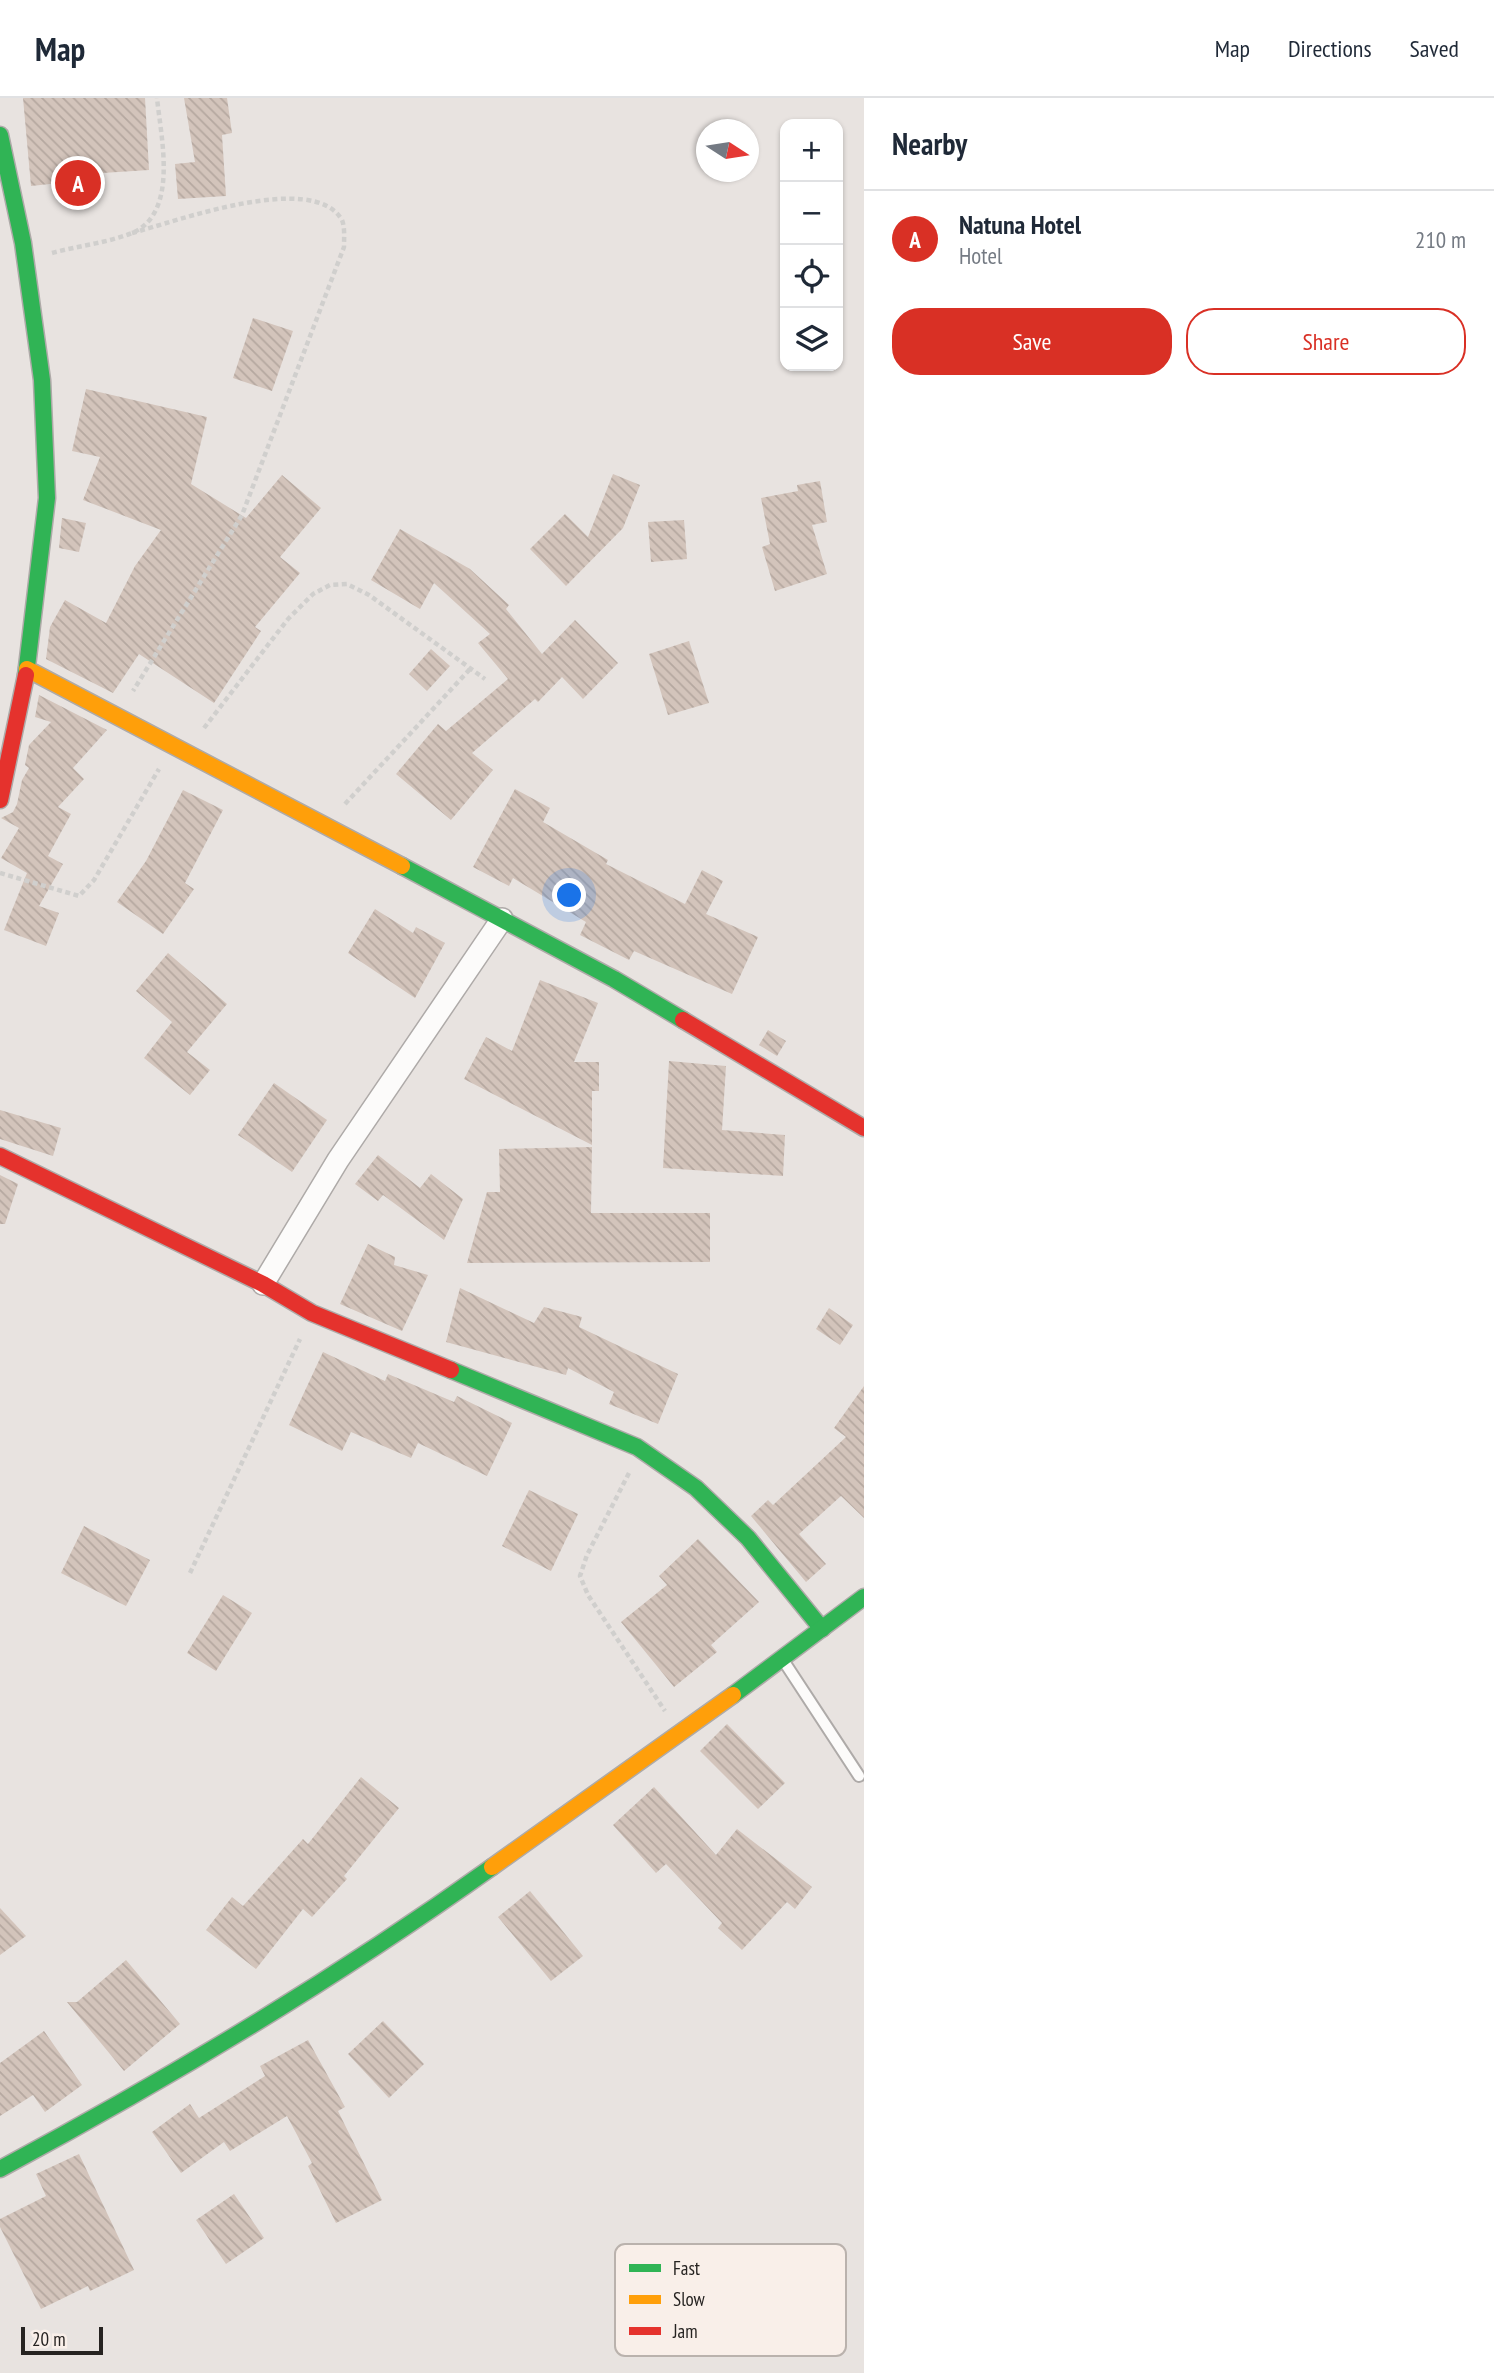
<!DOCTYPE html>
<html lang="en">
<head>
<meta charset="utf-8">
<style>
  :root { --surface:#fff; --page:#f6f6f7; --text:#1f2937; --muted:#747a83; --line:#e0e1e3; --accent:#d93025 }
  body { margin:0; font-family:"PT Sans Narrow",sans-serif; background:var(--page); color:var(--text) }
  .controls { position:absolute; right:21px; top:21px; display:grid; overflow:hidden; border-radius:14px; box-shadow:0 2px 5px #0004 }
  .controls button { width:63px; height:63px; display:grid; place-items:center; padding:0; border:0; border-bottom:2px solid var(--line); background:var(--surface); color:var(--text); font:35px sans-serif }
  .compass { position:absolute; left:696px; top:21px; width:63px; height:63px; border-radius:50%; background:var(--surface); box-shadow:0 2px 5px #0004; rotate:102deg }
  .scale { position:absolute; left:21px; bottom:18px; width:82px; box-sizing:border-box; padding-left:7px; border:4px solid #262321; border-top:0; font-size:19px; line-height:24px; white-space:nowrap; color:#262321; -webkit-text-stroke:5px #f9efe9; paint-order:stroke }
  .you { position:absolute; left:570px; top:798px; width:24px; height:24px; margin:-18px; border:5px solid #fff; border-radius:50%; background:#1a73e8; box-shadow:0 0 0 10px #1a73e833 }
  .badge { display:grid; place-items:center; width:46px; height:46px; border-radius:50%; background:var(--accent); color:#fff; font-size:23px; font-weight:700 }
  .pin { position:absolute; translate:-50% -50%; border:4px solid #fff; box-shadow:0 2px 7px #0006 }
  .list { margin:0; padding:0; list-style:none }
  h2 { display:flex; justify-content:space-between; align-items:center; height:91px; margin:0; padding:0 28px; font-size:30px }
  h2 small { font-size:23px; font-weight:400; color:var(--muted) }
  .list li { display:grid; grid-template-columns:46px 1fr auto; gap:21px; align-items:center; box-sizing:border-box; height:98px; padding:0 28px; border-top:2px solid var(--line) }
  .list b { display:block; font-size:26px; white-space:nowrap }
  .list p { margin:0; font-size:23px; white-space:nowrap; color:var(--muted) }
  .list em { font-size:23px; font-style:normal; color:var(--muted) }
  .actions { display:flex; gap:14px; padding:21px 28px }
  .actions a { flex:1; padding:16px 0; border:2px solid var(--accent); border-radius:28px; text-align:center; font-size:24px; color:var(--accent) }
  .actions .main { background:var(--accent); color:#fff }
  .icon { flex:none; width:38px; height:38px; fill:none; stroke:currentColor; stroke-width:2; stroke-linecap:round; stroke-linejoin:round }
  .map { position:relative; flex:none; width:864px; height:2275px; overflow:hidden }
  header { display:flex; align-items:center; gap:42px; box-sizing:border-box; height:98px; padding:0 35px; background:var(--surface); border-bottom:2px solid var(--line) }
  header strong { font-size:33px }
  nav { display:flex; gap:38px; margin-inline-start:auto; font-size:24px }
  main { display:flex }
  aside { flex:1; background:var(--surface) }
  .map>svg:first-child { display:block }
  .building { fill:url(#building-back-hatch) }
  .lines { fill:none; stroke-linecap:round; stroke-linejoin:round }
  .lane-casing { stroke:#aeaaa8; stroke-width:14 }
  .street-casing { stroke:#aeaaa8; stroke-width:24 }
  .fast-casing { stroke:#aeaaa8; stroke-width:19 }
  .slow-casing { stroke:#aeaaa8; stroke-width:19 }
  .jam-casing { stroke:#aeaaa8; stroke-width:19 }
  .path { stroke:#d0cfcd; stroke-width:4.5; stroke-dasharray:5 3.5; stroke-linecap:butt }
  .lane { stroke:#fcfbfa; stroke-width:10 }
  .street { stroke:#fcfbfa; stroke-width:21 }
  .fast { stroke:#30b455; stroke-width:16 }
  .slow { stroke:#ff9f0a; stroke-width:16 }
  .jam { stroke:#e5322d; stroke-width:16 }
  .key { fill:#f9efe9; stroke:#bab2ad; stroke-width:2 }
  .key-label { font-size:19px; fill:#262321 }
</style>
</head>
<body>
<header>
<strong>Map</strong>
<nav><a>Map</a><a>Directions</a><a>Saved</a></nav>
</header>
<main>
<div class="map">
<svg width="864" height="2275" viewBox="0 0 864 2275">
  <defs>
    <pattern id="building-back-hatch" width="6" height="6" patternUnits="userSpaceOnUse" patternTransform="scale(1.75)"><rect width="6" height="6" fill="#d3c4bb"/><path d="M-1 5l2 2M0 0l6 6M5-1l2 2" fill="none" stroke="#b5a8a0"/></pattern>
  </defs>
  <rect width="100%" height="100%" fill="#e8e3e0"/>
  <g class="building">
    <path d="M23 0H145L149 72 87 76 88 82 31 88Z"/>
    <path d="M184 0H227L232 35 222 37 226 98 178 101 175 66 195 64Z"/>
    <path d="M253 220 293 233 272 293 233 280Z"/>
    <path d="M86 291 207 319 191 386 246 420 282 377 321 410 280 459 300 475 255 529 261 533 214 605 139 556 113 595 46 561 50 529 65 502 106 525 135 468 161 432 83 402 100 359 72 353Z"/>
    <path d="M613 376 640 387 623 430 566 488 530 451 565 416 588 439Z"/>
    <path d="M820 383 827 424 812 427 827 476 775 493 762 449 770 446 761 400 798 393 797 387Z"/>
    <path d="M62 420 86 425 79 454 59 450Z"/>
    <path d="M684 422 687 461 651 464 648 424Z"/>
    <path d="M400 431 470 471 509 507 506 511 542 556 575 522 618 565 583 601 562 579 538 604 535 601 472 655 493 672 451 722 396 676 438 626 446 633 508 581 478 545 490 536 434 485 420 511 371 482Z"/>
    <path d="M689 543 709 605 668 617 649 556Z"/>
    <path d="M431 551 450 568 427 593 409 576Z"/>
    <path d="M39 597 107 632 73 670 84 681 58 709 71 716 48 758 63 766 39 808 59 815 46 848 4 832 27 775 1 760 19 730 1 720 13 714 17 706 22 682 29 670 25 667 29 647 51 624 35 619Z"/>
    <path d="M515 691 550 710 543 724 608 762 606 766 685 806 702 772 723 783 706 816 758 839 732 896 634 853 629 862 580 837 586 824 513 780 509 788 473 769Z"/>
    <path d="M183 692 223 712 185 785 194 791 163 836 117 804 146 763Z"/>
    <path d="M375 811 413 835 416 829 445 845 415 900 348 855Z"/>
    <path d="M168 855 227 906 187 954 210 972 190 997 144 960 172 924 136 893Z"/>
    <path d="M540 882 598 905 574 964H599V993H592V1047L464 981 486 939 512 953Z"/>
    <path d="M768 932 786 943 777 958 759 947Z"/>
    <path d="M669 963 726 968 722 1032 785 1037 783 1078 663 1070Z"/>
    <path d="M274 985 327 1022 292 1074 238 1037Z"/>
    <path d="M0 1012 61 1030 53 1058 0 1041Z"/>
    <path d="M592 1049 591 1115H710V1164L467 1165 487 1094H500L499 1051Z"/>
    <path d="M378 1057 420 1090 431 1076 463 1101 444 1142 383 1097 378 1103 355 1086Z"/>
    <path d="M0 1077 18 1086 5 1126H0Z"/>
    <path d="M368 1146 395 1159 394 1167 428 1177 402 1233 340 1206Z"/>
    <path d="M460 1190 534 1225 544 1209 582 1219 579 1229 678 1276 658 1326 609 1306 614 1294 568 1270 566 1277 446 1244Z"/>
    <path d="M829 1210 853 1227 840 1247 816 1231Z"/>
    <path d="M323 1254 385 1283 388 1276 454 1304 457 1298 512 1325 487 1378 418 1345 411 1360 351 1334 342 1353 289 1327Z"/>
    <path d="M864 1288V1420L841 1398 799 1436 826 1466 806 1484 751 1418 768 1402 773 1407 846 1339 834 1330Z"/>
    <path d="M529 1392 578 1416 551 1473 502 1448Z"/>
    <path d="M84 1428 150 1462 126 1508 61 1475Z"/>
    <path d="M698 1441 759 1504 711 1547 717 1554 674 1589 621 1524 667 1487 659 1478Z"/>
    <path d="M223 1497 252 1515 216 1573 187 1555Z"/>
    <path d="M727 1626 785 1685 758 1711 700 1653Z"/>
    <path d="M361 1679 399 1710 344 1778 347 1781 312 1819 303 1811 256 1871 206 1832 232 1799 243 1808 303 1741 308 1746Z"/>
    <path d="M654 1689 716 1757 737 1731 812 1789 795 1811 787 1804 742 1852 718 1830 722 1825 666 1766 656 1775 613 1727Z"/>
    <path d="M530 1793 583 1858 551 1883 498 1819Z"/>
    <path d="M0 1810 26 1838 0 1857Z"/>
    <path d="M126 1862 180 1926 124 1973 67 1904H77Z"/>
    <path d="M383 1923 424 1966 389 2000 348 1956Z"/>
    <path d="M44 1933 82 1987 45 2014 33 1997 0 2018V1965Z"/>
    <path d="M308 1942 345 2009 338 2013 382 2102 336 2125 308 2068 312 2065 287 2018 230 2053 224 2044 181 2075 152 2034 190 2006 199 2020 265 1978 260 1968Z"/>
    <path d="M79 2056 134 2172 90 2193 88 2188 41 2211 0 2129V2121L46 2098 36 2076Z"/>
    <path d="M234 2096 264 2140 226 2166 196 2122Z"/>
  </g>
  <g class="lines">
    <g class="lane-casing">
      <path id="lane" d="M783 1562 859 1678"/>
    </g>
    <g class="street-casing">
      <path id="street" d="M263 1186 338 1062 502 821"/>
    </g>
    <g class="fast-casing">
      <g id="fast">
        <path d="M0 37 23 145 42 282 47 400 26 577"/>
        <path d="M402 768 614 881 683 922"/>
        <path d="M451 1272 637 1349 696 1390 748 1440 822 1531"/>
        <path d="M733 1597 864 1499"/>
        <path d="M0 2071C170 1980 335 1881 492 1769"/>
      </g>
    </g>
    <g class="slow-casing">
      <g id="slow">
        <path d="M27 571 402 768"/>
        <path d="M492 1769 733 1597"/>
      </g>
    </g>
    <g class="jam-casing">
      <g id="jam">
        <path d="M0 702 26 577"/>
        <path d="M683 922 864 1030"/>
        <path d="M0 1058 263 1186 312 1215 451 1272"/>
      </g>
    </g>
    <g class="path">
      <path d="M132 135C175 124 313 72 342 122 345 129 344 141 344 149L242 417 133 593"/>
      <path d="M52 155C77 148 107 145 132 135 179 115 161 40 157 0"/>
      <path d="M204 630 288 521 313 496 330 487 347 486 369 497 485 581"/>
      <path d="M345 706 471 570"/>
      <path d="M0 775 79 798 94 782 159 671"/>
      <path d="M629 1375 587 1457 580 1478 588 1497 665 1613"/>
      <path d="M190 1475 300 1241"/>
    </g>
    <use href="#lane" class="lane"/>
    <use href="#street" class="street"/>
    <use href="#fast" class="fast"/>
    <use href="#slow" class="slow"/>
    <use href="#jam" class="jam"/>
  </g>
  <rect x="615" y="2146" width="231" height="112" rx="10" class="key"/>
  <rect x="629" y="2166" width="32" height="8" fill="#30b455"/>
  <rect x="629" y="2197" width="32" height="9" fill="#ff9f0a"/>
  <rect x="629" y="2229" width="32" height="8" fill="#e5322d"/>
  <g class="key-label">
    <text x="673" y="2177">Fast</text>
    <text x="673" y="2208">Slow</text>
    <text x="673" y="2240">Jam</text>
  </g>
</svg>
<div class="controls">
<button>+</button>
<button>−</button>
<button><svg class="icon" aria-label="locate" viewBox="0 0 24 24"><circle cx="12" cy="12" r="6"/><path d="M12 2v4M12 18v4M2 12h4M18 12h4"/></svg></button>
<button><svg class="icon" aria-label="layers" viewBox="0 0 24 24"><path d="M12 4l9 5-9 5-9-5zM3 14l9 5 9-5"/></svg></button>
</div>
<svg class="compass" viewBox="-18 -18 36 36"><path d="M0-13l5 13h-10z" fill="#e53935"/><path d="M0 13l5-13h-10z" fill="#747a83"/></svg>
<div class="scale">20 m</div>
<div class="you"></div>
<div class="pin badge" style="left:78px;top:85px">A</div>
</div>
<aside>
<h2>Nearby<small></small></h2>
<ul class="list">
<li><span class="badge">A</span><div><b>Natuna Hotel</b><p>Hotel</p></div><em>210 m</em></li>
</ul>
<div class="actions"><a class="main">Save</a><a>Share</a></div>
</aside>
</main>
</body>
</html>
